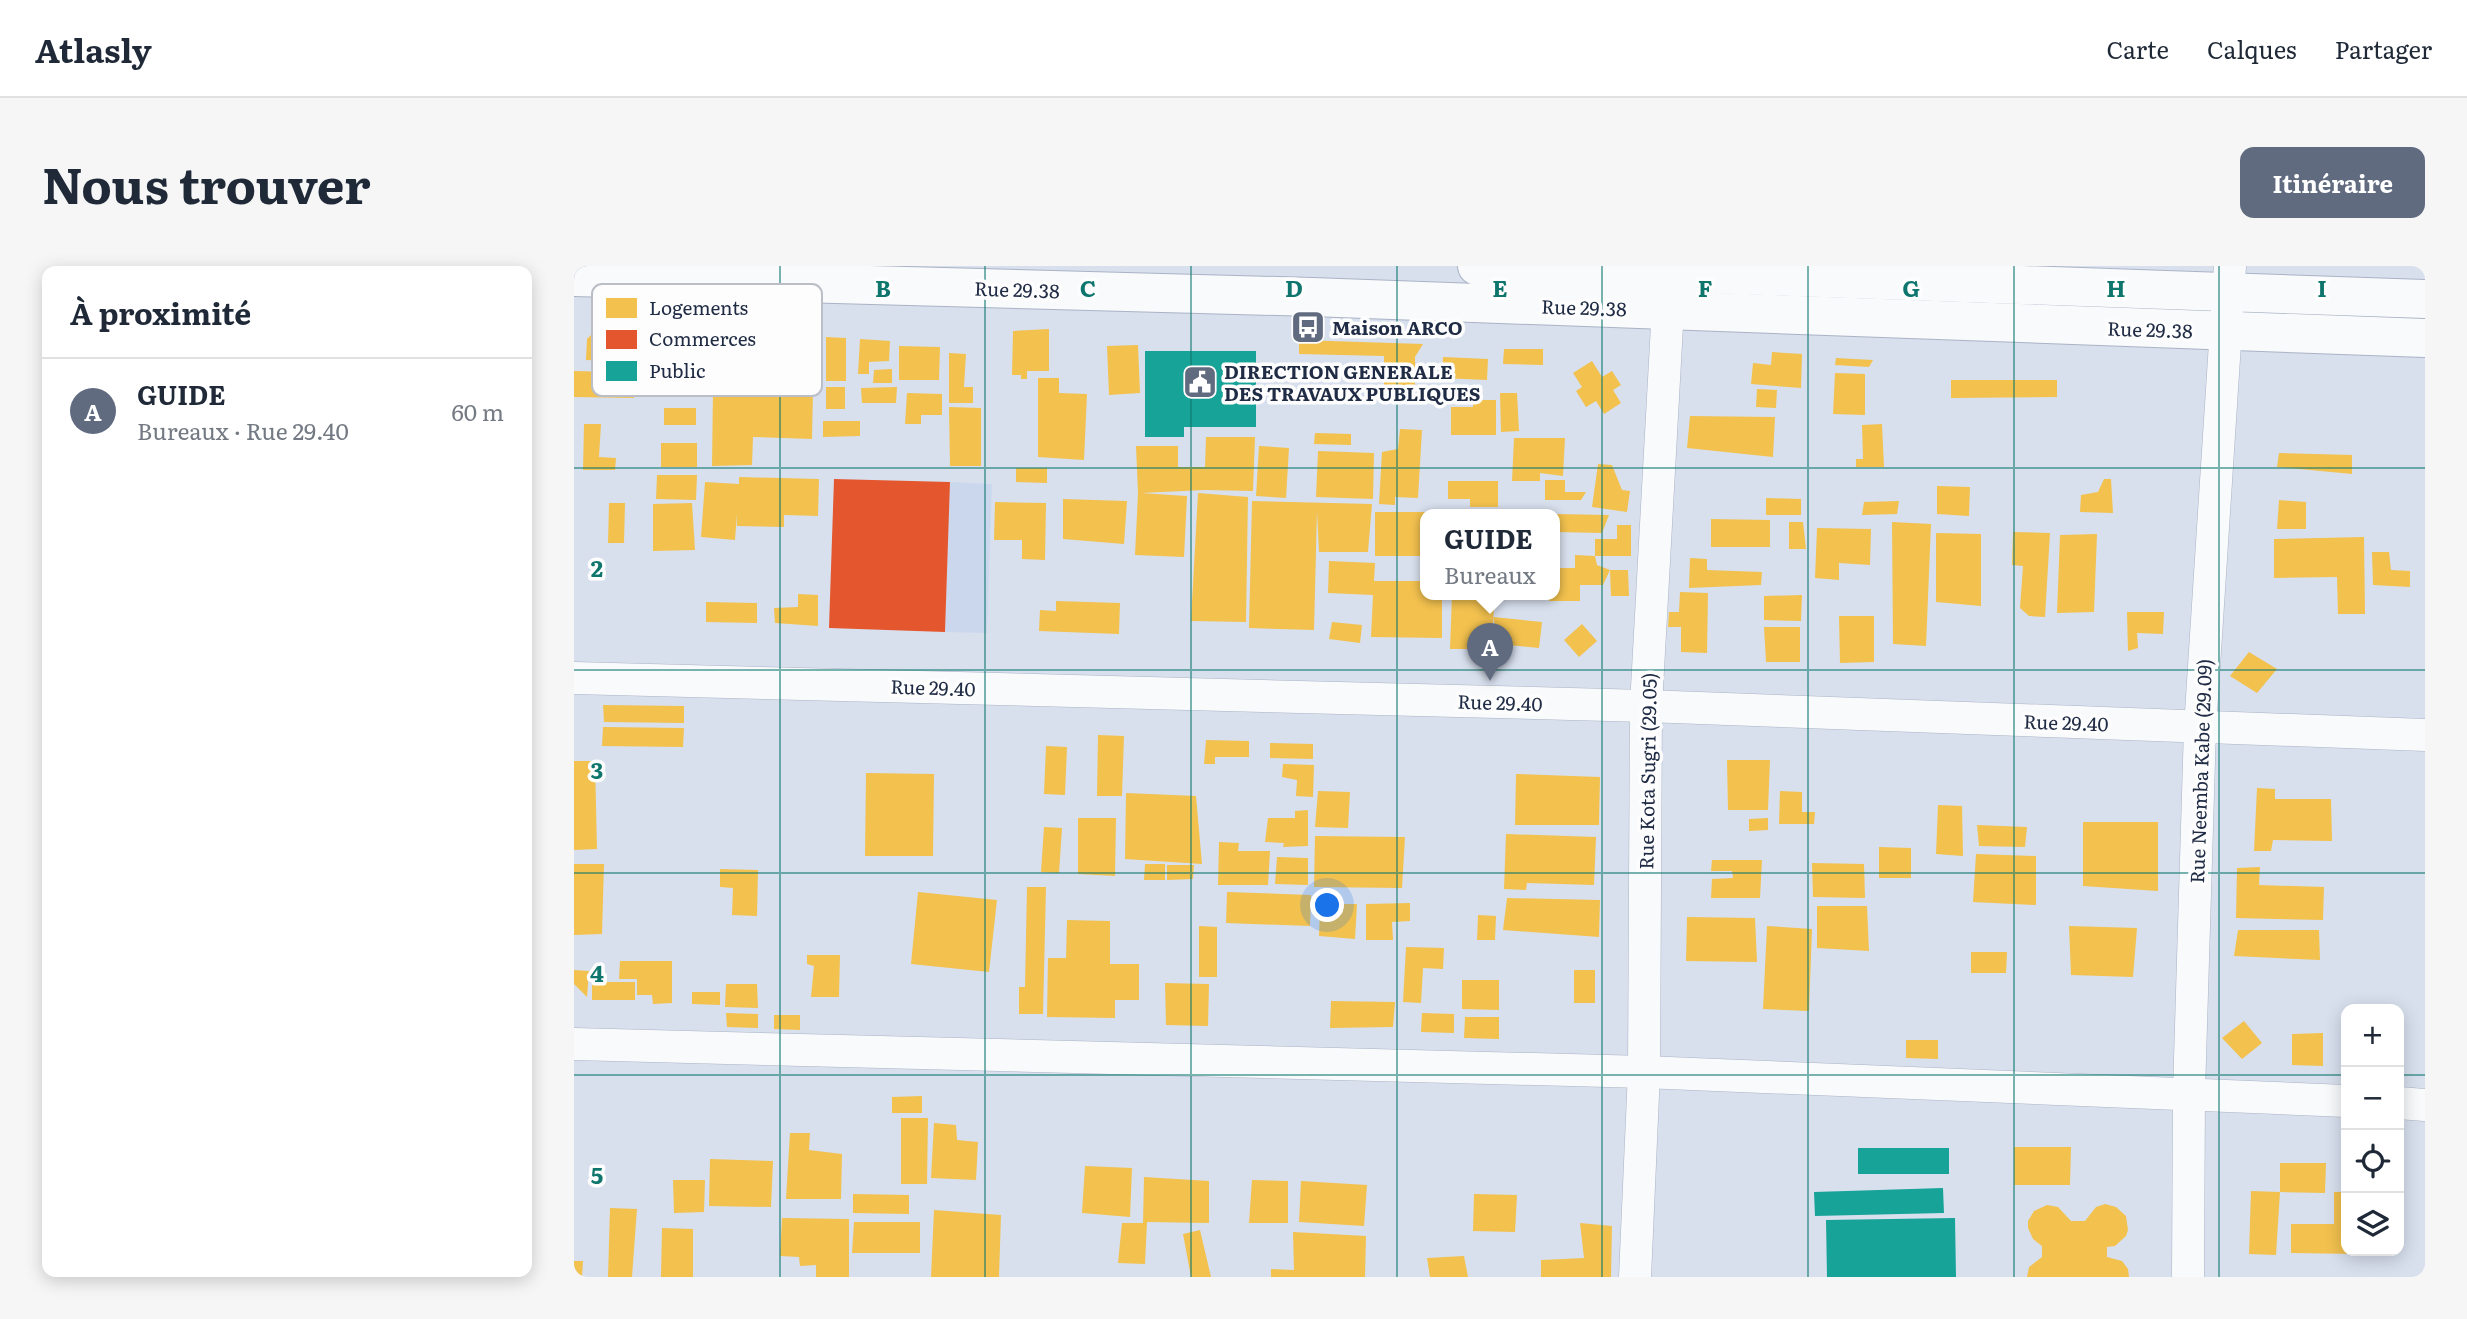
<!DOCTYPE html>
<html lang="fr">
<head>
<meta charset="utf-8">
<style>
  :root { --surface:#fff; --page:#f6f6f7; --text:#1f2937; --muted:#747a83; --line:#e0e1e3; --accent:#606b80 }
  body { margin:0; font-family:Literata,serif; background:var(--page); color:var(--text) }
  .controls { position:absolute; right:21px; bottom:21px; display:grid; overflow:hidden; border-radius:14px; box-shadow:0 4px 18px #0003 }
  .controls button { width:63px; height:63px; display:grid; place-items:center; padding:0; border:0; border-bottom:2px solid var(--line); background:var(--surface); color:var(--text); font:35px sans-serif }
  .you { position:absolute; left:754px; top:640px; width:24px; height:24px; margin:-18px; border:5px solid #fff; border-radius:50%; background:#1a73e8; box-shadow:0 0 0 10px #1a73e833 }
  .badge { display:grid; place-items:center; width:46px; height:46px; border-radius:50%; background:var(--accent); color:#fff; font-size:23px; font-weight:700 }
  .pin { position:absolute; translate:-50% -58px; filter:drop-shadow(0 2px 4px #0008) }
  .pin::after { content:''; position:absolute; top:37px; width:24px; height:21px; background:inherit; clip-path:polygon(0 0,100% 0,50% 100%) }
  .popup { position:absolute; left:846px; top:243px; width:140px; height:91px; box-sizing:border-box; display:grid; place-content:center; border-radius:14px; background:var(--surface); filter:drop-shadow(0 2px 5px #0005); font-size:23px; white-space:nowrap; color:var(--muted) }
  .popup b { font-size:26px; color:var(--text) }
  .popup::after { content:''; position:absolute; left:50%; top:100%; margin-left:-14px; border:14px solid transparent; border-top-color:var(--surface) }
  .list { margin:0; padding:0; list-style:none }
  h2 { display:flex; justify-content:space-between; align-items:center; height:91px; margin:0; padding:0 28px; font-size:30px }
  h2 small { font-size:23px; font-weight:400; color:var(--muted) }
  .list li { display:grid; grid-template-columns:46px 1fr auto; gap:21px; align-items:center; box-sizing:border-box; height:105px; padding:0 28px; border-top:2px solid var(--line) }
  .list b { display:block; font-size:26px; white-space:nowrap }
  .list p { margin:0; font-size:23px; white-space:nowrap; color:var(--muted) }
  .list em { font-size:23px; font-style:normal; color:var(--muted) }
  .icon { flex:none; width:38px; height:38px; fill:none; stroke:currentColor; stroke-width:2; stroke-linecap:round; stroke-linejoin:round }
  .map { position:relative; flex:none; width:1851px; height:1011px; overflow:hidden; border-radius:14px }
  header { display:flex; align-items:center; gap:42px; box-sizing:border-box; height:98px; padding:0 35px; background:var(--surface); border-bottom:2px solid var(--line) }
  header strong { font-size:33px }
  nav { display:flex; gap:38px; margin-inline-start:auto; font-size:24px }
  .intro { display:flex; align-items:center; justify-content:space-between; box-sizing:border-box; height:168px; padding:0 42px }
  h1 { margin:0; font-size:49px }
  .button { padding:18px 32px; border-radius:14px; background:var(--accent); color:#fff; font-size:24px; font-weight:700 }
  main { display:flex; gap:42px; padding:0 42px }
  aside { flex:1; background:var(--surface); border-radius:14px; box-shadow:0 4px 18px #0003 }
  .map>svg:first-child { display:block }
  .built { fill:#cbd7ed }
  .homes { fill:#f2c14e }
  .shops { fill:#e4572e }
  .public { fill:#17a398 }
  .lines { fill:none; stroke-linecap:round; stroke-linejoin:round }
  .street-casing { stroke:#aab3c5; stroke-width:33 }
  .secondary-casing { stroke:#aab3c5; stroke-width:40 }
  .street { stroke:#f9fafc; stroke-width:32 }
  .secondary { stroke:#f9fafc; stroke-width:38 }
  .grid { fill:none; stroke:#0f766e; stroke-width:2; stroke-opacity:0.55 }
  .labels { text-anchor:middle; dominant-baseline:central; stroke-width:7; stroke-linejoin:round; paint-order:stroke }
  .street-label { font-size:19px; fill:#202c45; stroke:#fdfdfd }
  .poi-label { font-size:19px; font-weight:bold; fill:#202c45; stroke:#fdfdfd; text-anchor:start }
  .key { fill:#fdfdfd; stroke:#bbbec6; stroke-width:2 }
  .key-label { font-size:19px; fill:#202c45 }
  .grid-label { font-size:23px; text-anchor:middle; font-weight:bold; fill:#0f766e; stroke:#fdfdfd; stroke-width:7; stroke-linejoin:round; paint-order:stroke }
</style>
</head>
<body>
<header>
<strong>Atlasly</strong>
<nav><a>Carte</a><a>Calques</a><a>Partager</a></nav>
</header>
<div class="intro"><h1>Nous trouver</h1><a class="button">Itinéraire</a></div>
<main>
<aside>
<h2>À proximité<small></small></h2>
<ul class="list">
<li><span class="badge">A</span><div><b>GUIDE</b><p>Bureaux · Rue 29.40</p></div><em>60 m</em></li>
</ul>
</aside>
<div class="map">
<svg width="1851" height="1011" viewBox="0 0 1851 1011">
  <rect width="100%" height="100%" fill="#d8e0ee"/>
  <path class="built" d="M376 216 418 218 413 367 371 366Z"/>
  <g class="homes">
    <path d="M475 63V105H453V113H447V109H438L439 65Z"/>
    <path d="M48 64V76L56 81V86L44 101H35L36 95 12 94 13 73 21 65Z"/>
    <path d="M252 71 272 72V115H252Z"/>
    <path d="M286 73 316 75 315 95 295 96V108H284Z"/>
    <path d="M725 74 849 78 841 91V119H810V90L725 88Z"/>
    <path d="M564 79 566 127 535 129 533 80Z"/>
    <path d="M325 80 366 81 365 114H325Z"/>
    <path d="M930 83H969V99L929 98Z"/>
    <path d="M1198 86 1228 88 1227 122 1177 118 1179 97 1197 99Z"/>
    <path d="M375 87 392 88 390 121H399V137H375Z"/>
    <path d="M869 91 914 93 913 114 868 112Z"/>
    <path d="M1262 92 1299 94 1295 101 1261 99Z"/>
    <path d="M1018 95 1028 111 1038 105 1047 119 1039 124 1047 137 1030 148 1022 135 1012 141 1002 125 1008 121 999 107Z"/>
    <path d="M318 103V117H299L300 104Z"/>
    <path d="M0 105 41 106 40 120H60V132L0 131Z"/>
    <path d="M1261 107 1291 108V149L1259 148Z"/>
    <path d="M464 112H485V127L513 128 510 194 464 191Z"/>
    <path d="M1377 114H1483V131L1377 132Z"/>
    <path d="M139 121 239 123 238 173 179 171 178 199 138 200Z"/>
    <rect x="252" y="121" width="19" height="22"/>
    <path d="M323 121 322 137H288L287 122Z"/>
    <path d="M1183 123 1203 124 1202 142 1182 141Z"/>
    <path d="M333 127 368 128V149H347V158H331Z"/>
    <path d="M926 127H943L945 165 927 166Z"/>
    <path d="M899 134H922V169H877V141H899Z"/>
    <path d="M375 141 407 142V200H376Z"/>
    <rect x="90" y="142" width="32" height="17"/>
    <path d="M1116 150 1201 151 1199 191 1113 182Z"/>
    <path d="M249 155H286V170L249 171Z"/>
    <path d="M10 158H27L25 191 42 192 41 204H9Z"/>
    <path d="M1308 158 1310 201H1282V193H1289L1288 159Z"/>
    <path d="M826 163 848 164 844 232 821 231V239L805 238 808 186 824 183Z"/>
    <path d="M741 167 777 168V179L740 178Z"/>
    <path d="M632 171H681L679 225 631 224 567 227 613 230 610 291 561 289 564 227 562 180H604V201H631Z"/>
    <path d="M940 172H991L989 210 966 207V215H938Z"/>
    <rect x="87" y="177" width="36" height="24"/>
    <path d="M685 180 715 182 712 232 682 230Z"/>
    <path d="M744 185 800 187 799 233 742 231Z"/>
    <path d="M1705 187 1778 189V208L1703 201Z"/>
    <path d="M1024 198 1038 199 1048 224 1056 225 1053 246 1018 241Z"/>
    <path d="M442 202H473V217L442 216Z"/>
    <path d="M83 209H123L122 234 82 233Z"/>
    <path d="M165 211 245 213 244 250 210 249V261L163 260V248L161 274 127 271 131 216 165 218Z"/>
    <path d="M1530 213H1537L1539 247 1506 246 1507 229 1524 226Z"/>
    <path d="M971 214H991V226H1012L1007 234H971Z"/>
    <path d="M874 215H924V241H896V233H874Z"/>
    <path d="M1363 220 1396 221 1395 250 1363 248Z"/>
    <path d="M624 227 674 231 672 356 617 355Z"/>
    <path d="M1192 232 1227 233V249H1192Z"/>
    <path d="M489 233 553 235 550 278 489 273Z"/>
    <path d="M1705 234 1732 236V263H1703Z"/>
    <path d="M678 235 798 238 794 286H745L743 245 740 364 675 362Z"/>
    <path d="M1325 235 1323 248 1288 249 1290 236Z"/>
    <path d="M421 236 472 237 471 294 448 293V274H420Z"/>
    <path d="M35 237H51L50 277H34Z"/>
    <path d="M118 237 121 284 79 285V238Z"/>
    <path d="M801 246H924V249H851V290H801Z"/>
    <path d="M981 248 1035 249 1028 267 981 266Z"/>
    <path d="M1137 253 1196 254V281H1137Z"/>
    <path d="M1215 256H1229L1232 283H1215Z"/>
    <path d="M1318 256 1357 258 1352 380 1319 378Z"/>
    <path d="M1043 259H1057V290H1021L1023 299 1036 304H1054L1055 330H1037L1036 304 1029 319H1006V335H975L974 329H981V302H1001V289L1021 290V273H1043Z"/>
    <path d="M1243 262 1297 263 1296 299 1265 297V314L1241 312Z"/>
    <path d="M1439 266 1476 267 1471 351 1455 350 1446 342 1449 300 1438 299Z"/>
    <path d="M1362 267 1407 268V340L1362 336Z"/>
    <path d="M1523 268 1520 346 1483 347 1486 269Z"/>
    <path d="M1790 271 1791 348H1764L1763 311 1700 312V273Z"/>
    <path d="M1798 286H1815L1817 304 1836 305V321L1799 319Z"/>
    <path d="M1116 292 1133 293V304L1188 306 1187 319 1115 322Z"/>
    <path d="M755 295 801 297 800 315H851V329H868V372L797 371 799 329 754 327Z"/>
    <path d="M1106 326 1134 327 1133 387 1107 386V361H1094L1095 346H1105Z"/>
    <path d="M224 328 244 329V360L201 357 200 342 224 341Z"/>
    <path d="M878 329H921L917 383H876Z"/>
    <path d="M1228 329 1227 355 1190 354V330Z"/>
    <path d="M482 335 546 337 545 368 465 365 466 344 482 345Z"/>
    <path d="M132 336 183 337V357L132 356Z"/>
    <path d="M1553 346H1590L1589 368 1563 367 1564 382 1554 385Z"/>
    <path d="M1265 350H1300V396L1266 397Z"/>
    <path d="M919 351 968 356 965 382 925 378Z"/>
    <path d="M758 356 788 359 786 377 755 373Z"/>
    <path d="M1008 358 1023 375 1005 391 990 374Z"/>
    <path d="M1190 361H1226V396H1192Z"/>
    <path d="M1675 386 1703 403 1683 427 1656 410Z"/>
    <path d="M29 439 110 440V457L30 456Z"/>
    <path d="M29 461 110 462 109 481 28 480Z"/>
    <path d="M524 469 550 470 548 530H523Z"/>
    <path d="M632 474 675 475V491H641V498H630Z"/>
    <path d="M696 477 739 478V493L696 492Z"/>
    <path d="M472 480 493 481 491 529 470 528Z"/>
    <path d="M1153 494H1196L1194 544H1154Z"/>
    <path d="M0 495H21L23 583 0 584Z"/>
    <path d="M709 498 740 499 739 531 722 530 723 514 708 511Z"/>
    <path d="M292 507 360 508 359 590H291Z"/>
    <path d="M942 508 1026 511 1025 559H941Z"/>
    <path d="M1683 522 1701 523V533H1757L1758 575 1699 574 1697 585H1680Z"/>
    <path d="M744 525 776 526 774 562 741 561Z"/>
    <path d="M1206 525 1228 526V546H1241L1240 558H1205Z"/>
    <path d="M552 527 622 530 628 598 551 593Z"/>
    <path d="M1364 539 1388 540 1389 590 1362 588Z"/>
    <path d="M734 544V580L709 581 710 577 691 576 694 552H721V545Z"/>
    <path d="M504 552H542L541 610 504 608Z"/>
    <path d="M1194 552V564L1175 565V553Z"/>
    <path d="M1509 556H1584V625L1509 620Z"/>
    <path d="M1403 559 1453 561 1451 581 1405 580Z"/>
    <path d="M470 561 488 562 485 607 467 606Z"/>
    <path d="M932 568 1022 571 1020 619 953 617 952 624 930 623Z"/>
    <path d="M741 570 831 571 828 622 740 621Z"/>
    <path d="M645 576 665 577 664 585H696L694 619H644Z"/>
    <path d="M1305 581 1337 582V612H1305Z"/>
    <path d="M1402 588 1462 590V639L1399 636Z"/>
    <path d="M703 591 734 592V619L701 618Z"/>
    <path d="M1138 594H1188L1186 632H1137L1138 613 1159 612 1158 605H1137Z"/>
    <path d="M1238 597 1290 598 1291 632 1239 631Z"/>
    <path d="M0 598H30L28 668 0 669Z"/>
    <path d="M571 598H591V614H570Z"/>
    <path d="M593 599H620L619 613 593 614Z"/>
    <path d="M1686 601 1685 619 1750 621 1749 654 1662 652 1663 602Z"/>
    <path d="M146 603 184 604 183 650 158 649 159 622 146 621Z"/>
    <path d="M453 621H472L469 748H445V721H451Z"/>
    <path d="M344 626 423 634 415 706 337 698Z"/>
    <path d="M653 626 737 629 736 660 652 657Z"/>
    <path d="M933 632 1026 634 1025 671 929 664Z"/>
    <path d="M836 637V655L818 656 819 674H792V638Z"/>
    <path d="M746 638H783L781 673 745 670Z"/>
    <path d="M1243 640H1293L1295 685 1243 682Z"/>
    <path d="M904 649 922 650 921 674H903Z"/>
    <path d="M1113 651 1181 652 1183 696 1112 695Z"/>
    <path d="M493 654 536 655V698H565V734H541V752L473 751 474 692H492Z"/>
    <path d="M625 660 643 661V711H625Z"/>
    <path d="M1193 660 1238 663 1235 745 1189 743Z"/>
    <path d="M1495 660 1563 662 1559 711 1497 709Z"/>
    <path d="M1664 664H1745L1746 694 1660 690Z"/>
    <path d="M832 681 870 682 869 703 849 702 847 737 829 736Z"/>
    <path d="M1397 686H1433L1432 707H1397Z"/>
    <path d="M233 689H266L265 731H237L240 700 233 698Z"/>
    <path d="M46 695H98V737L79 738 78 729H63V713H45Z"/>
    <path d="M0 704 15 705 13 731 0 718Z"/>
    <rect x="1000" y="704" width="21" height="33"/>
    <path d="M888 714H925V744L888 743Z"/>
    <rect x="18" y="716" width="43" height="18"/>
    <path d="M591 717 635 718 634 760 592 759Z"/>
    <path d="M152 718H183L184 742 151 741Z"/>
    <path d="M118 726H146V739L118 738Z"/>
    <path d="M757 735 821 736 819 761 756 762Z"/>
    <path d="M152 747 184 748V762L153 761Z"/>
    <path d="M848 747 880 748V767L847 766Z"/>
    <path d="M200 749H226V764L200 763Z"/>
    <path d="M891 751H925V773L890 772Z"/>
    <path d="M1670 755 1688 777 1668 793 1648 772Z"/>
    <path d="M1749 767V800L1718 799V768Z"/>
    <path d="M1332 774H1364V793L1332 792Z"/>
    <path d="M348 830V847H318V831Z"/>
    <path d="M327 852H354L353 918H327Z"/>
    <path d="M360 857 382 859 383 874 404 876 402 914 357 912Z"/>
    <path d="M216 867H236L235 884 268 888 267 933H212Z"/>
    <path d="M1440 881H1497L1496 919H1440Z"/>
    <path d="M136 893 199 895 197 941 135 940Z"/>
    <path d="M1706 897H1752L1751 927 1706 926Z"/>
    <path d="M511 900 558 902 556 951 508 947Z"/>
    <path d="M570 911 635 915V957L573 956 571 998 544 997 548 957H569Z"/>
    <path d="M99 914H131L130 946 100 947Z"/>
    <path d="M678 914 714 915V957H675Z"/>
    <path d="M727 915 793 919 790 960 725 956Z"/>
    <path d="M1677 925 1706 926 1702 989 1675 988Z"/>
    <path d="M1760 926H1772V985H1783V988L1717 987V958H1760Z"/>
    <path d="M279 928 335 929V948L279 947Z"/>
    <path d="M900 928 943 929 941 966 899 965Z"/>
    <path d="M1531 938 1542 941 1552 950 1554 964 1552 970 1541 980 1533 981V991L1548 995 1554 1003 1555 1011H1453L1455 1001 1468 991V980L1459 973 1454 962V955L1460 945 1473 939 1484 941 1497 955H1511L1522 941Z"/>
    <path d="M36 942 63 943 58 1011H34Z"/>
    <path d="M360 944 427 949 425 1011H357Z"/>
    <path d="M208 952 275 953V1011H242V999L226 1000 225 991 206 990Z"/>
    <path d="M280 956H346V987H278Z"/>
    <path d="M1006 957 1038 960 1037 1011H967V994L1010 992Z"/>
    <path d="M88 962 119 963V1011H87Z"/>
    <path d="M626 964 637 1011H617L609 968Z"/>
    <path d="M719 966 792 970 791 1011H697V1003L720 1004Z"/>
    <path d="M890 990 894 1011H856L853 992Z"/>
    <path d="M0 995H9L8 1011H0Z"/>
  </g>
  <path class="shops" d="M260 213 376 216 371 366 255 362Z"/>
  <g class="public">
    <path d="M571 85H682V161H610V171H571Z"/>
    <rect x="1284" y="882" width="91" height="26"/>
    <path d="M1369 922 1370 947 1241 950 1240 926Z"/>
    <path d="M1381 952 1382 1011H1253L1252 954Z"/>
  </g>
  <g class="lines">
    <g class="street-casing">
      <g id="street">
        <path d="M0 412 1072 440 1851 469"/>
        <path d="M0 778 1070 806 1772 835"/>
        <path d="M1825 837 1851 839"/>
        <path d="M1061 1011 1070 806 1072 440 1095 23"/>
        <path d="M1614 1011 1615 826 1626 462 1656 0"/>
      </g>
    </g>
    <g class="secondary-casing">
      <g id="secondary">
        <path d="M903 0 1851 33"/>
        <path d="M0 11 738 31 1851 72"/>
      </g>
    </g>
    <use href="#street" class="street"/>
    <use href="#secondary" class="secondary"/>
  </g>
  <path class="grid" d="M206 0V1011M411 0V1011M617 0V1011M823 0V1011M1028 0V1011M1234 0V1011M1440 0V1011M1645 0V1011M0 202H1851M0 404H1851M0 607H1851M0 809H1772M1825 809H1851"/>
  <defs>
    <g id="bus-square" transform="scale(1.75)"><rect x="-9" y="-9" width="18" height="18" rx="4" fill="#606b80" stroke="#fdfdfd"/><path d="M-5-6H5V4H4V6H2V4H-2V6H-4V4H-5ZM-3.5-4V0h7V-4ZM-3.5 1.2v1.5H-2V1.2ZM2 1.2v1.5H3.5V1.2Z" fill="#fff"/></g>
    <g id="civic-square" transform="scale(1.75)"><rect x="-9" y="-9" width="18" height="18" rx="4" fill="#606b80" stroke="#fdfdfd"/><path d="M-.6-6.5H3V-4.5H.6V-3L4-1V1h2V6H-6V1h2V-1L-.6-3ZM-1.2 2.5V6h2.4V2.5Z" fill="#fff"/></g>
  </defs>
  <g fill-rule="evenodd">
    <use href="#bus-square" x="734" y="61"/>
    <use href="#civic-square" x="626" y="116"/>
  </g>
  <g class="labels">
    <g class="street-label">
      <text transform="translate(443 23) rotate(2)">Rue 29.38</text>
      <text transform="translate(1010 41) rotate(2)">Rue 29.38</text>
      <text transform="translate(1576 63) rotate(2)">Rue 29.38</text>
      <text transform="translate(359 421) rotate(2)">Rue 29.40</text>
      <text transform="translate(926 436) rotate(2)">Rue 29.40</text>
      <text transform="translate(1492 456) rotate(2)">Rue 29.40</text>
      <text transform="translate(1073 505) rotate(-89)">Rue Kota Sugri (29.05)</text>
      <text transform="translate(1626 505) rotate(-88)">Rue Neemba Kabe (29.09)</text>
    </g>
    <g class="poi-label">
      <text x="758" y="61">Maison ARCO</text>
      <text x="650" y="105">DIRECTION GENERALE<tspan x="650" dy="22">DES TRAVAUX PUBLIQUES</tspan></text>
    </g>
  </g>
  <rect x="18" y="18" width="230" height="112" rx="10" class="key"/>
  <rect x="32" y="32" width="31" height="20" fill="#f2c14e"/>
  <rect x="32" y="64" width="31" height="19" fill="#e4572e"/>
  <rect x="32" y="95" width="31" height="20" fill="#17a398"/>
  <g class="key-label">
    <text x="75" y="49">Logements</text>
    <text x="75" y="80">Commerces</text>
    <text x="75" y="112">Public</text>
  </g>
  <g class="grid-label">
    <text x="309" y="31">B</text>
    <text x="514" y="31">C</text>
    <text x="720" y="31">D</text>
    <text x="926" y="31">E</text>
    <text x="1131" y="31">F</text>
    <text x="1337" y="31">G</text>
    <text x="1542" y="31">H</text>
    <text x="1748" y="31">I</text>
    <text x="23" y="311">2</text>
    <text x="23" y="513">3</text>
    <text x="23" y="716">4</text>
    <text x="23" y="918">5</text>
  </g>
</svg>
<div class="controls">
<button>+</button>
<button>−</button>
<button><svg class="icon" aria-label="locate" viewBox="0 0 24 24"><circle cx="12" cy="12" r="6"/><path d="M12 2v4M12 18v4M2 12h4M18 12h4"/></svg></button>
<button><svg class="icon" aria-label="layers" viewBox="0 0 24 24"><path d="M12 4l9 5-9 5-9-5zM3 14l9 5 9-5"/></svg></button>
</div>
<div class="you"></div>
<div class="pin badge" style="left:916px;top:415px">A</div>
<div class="popup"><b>GUIDE</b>Bureaux</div>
</div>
</main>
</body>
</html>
